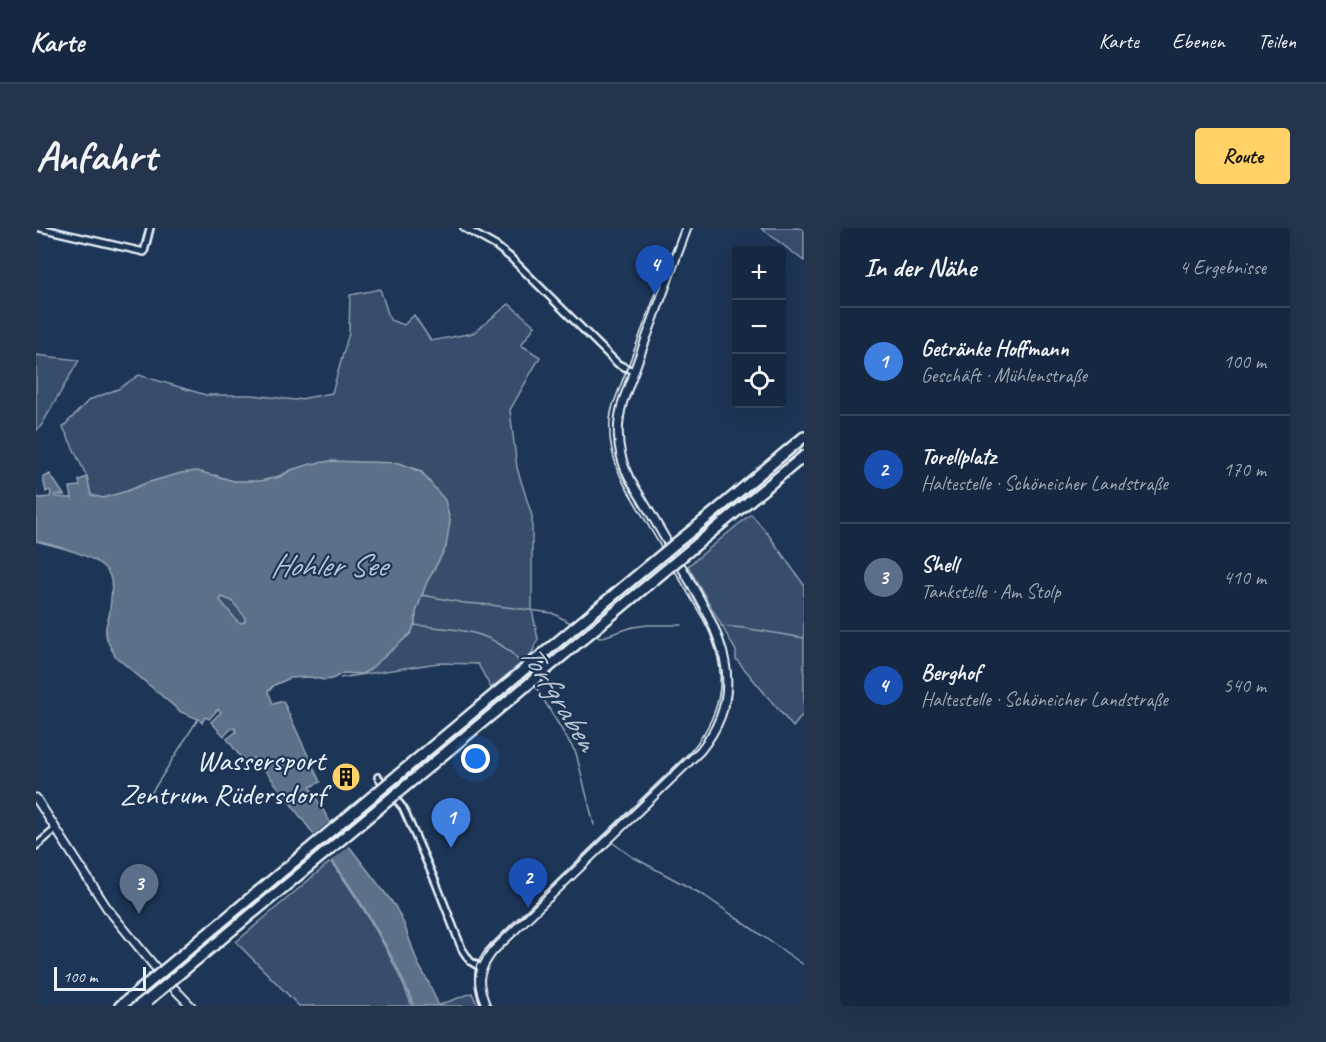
<!DOCTYPE html>
<html lang="de">
<head>
<meta charset="utf-8">
<style>
  :root { --surface:#162841; --page:#23344c; --text:#f1f3f6; --muted:#9ea6b1; --line:#35445a; --accent:#ffd166 }
  body { margin:0; font-family:Caveat,sans-serif; background:var(--page); color:var(--text) }
  .controls { position:absolute; right:18px; top:18px; display:grid; overflow:hidden; border-radius:6px; box-shadow:0 6px 24px #0002 }
  .controls button { width:54px; height:54px; display:grid; place-items:center; padding:0; border:0; border-bottom:2px solid var(--line); background:var(--surface); color:var(--text); font:30px sans-serif }
  .scale { position:absolute; left:18px; bottom:15px; width:92px; box-sizing:border-box; padding-left:6px; border:3px solid #e8f1f8; border-top:0; font-size:16px; line-height:21px; white-space:nowrap; color:#e8f1f8; -webkit-text-stroke:4px #1d3557; paint-order:stroke }
  .you { position:absolute; left:440px; top:531px; width:21px; height:21px; margin:-15px; border:4px solid #fff; border-radius:50%; background:#1a73e8; box-shadow:0 0 0 9px #1a73e833 }
  .badge { display:grid; place-items:center; width:39px; height:39px; border-radius:50%; background:var(--accent); color:#fff; font-size:20px; font-weight:700 }
  .pin { position:absolute; translate:-50% -50px; filter:drop-shadow(0 2px 3px #0008) }
  .pin::after { content:''; position:absolute; top:32px; width:21px; height:18px; background:inherit; clip-path:polygon(0 0,100% 0,50% 100%) }
  .list { margin:0; padding:0; list-style:none }
  h2 { display:flex; justify-content:space-between; align-items:center; height:78px; margin:0; padding:0 24px; font-size:26px }
  h2 small { font-size:20px; font-weight:400; color:var(--muted) }
  .list li { display:grid; grid-template-columns:39px 1fr auto; gap:18px; align-items:center; box-sizing:border-box; height:108px; padding:0 24px; border-top:2px solid var(--line) }
  .list b { display:block; font-size:22px; white-space:nowrap }
  .list p { margin:0; font-size:20px; white-space:nowrap; color:var(--muted) }
  .list em { font-size:20px; font-style:normal; color:var(--muted) }
  .icon { flex:none; width:33px; height:33px; fill:none; stroke:currentColor; stroke-width:2; stroke-linecap:round; stroke-linejoin:round }
  .map { position:relative; flex:none; width:768px; height:778px; overflow:hidden; border-radius:6px }
  header { display:flex; align-items:center; gap:36px; box-sizing:border-box; height:84px; padding:0 30px; background:var(--surface); border-bottom:2px solid var(--line) }
  header strong { font-size:28px }
  nav { display:flex; gap:33px; margin-inline-start:auto; font-size:21px }
  .intro { display:flex; align-items:center; justify-content:space-between; box-sizing:border-box; height:144px; padding:0 36px }
  h1 { margin:0; font-size:42px }
  .button { padding:15px 27px; border-radius:6px; background:var(--accent); color:#111; font-size:21px; font-weight:700 }
  main { display:flex; gap:36px; padding:0 36px }
  aside { flex:1; background:var(--surface); border-radius:6px; box-shadow:0 6px 24px #0002 }
  .map>svg:first-child { display:block }
  .green { fill:#374d6c; stroke:#909fb2; stroke-width:1.5 }
  .water { fill:#5d7089; stroke:#95a4b5; stroke-width:1.5; fill-rule:evenodd }
  .pier { fill:#1d3557 }
  .lines { fill:none; stroke-linecap:round; stroke-linejoin:round }
  .stream { stroke:#95a4b5; stroke-width:1.5 }
  .street-casing { stroke:#e8f1f8; stroke-width:10 }
  .secondary-casing { stroke:#e8f1f8; stroke-width:11 }
  .highway-casing { stroke:#e8f1f8; stroke-width:14 }
  .street { stroke:#1d3557; stroke-width:5 }
  .secondary { stroke:#1d3557; stroke-width:7 }
  .highway { stroke:#1d3557; stroke-width:9 }
  .tram { stroke:#e8f1f8; stroke-width:1.5 }
  .highway-bridge-casing { stroke:#e8f1f8; stroke-width:14; stroke-linecap:butt }
  .highway-bridge { stroke:#1d3557; stroke-width:9 }
  .labels { text-anchor:middle; dominant-baseline:central; stroke-width:4.5; stroke-linejoin:round; paint-order:stroke }
  .poi-label { font-size:30px; fill:#e8f1f8; stroke:#1d3557; text-anchor:end }
  .water-label { font-size:32px; font-style:italic; fill:#b7c4d1; stroke:#1d3557 }
</style>
</head>
<body>
<header>
<strong>Karte</strong>
<nav><a>Karte</a><a>Ebenen</a><a>Teilen</a></nav>
</header>
<div class="intro"><h1>Anfahrt</h1><a class="button">Route</a></div>
<main>
<div class="map">
<svg width="768" height="778" viewBox="0 0 768 778">
  <rect width="100%" height="100%" fill="#1d3557"/>
  <filter id="ink" filterUnits="userSpaceOnUse"><feTurbulence type="fractalNoise" baseFrequency=".0167" numOctaves="2"/><feDisplacementMap in="SourceGraphic" scale="12" xChannelSelector="R" yChannelSelector="G"/><feConvolveMatrix kernelMatrix="1 2 1 2 8 2 1 2 1" color-interpolation-filters="sRGB"/></filter>
  <g filter="url(#ink)">
    <g class="green">
      <path d="M725 0H768V33Z"/>
      <path d="M344 61 354 92 368 97 378 87 395 113 437 105 473 76 499 98 485 117 504 129 474 182 481 240 496 288V382L502 411 495 427 455 460 442 436 402 435 304 450 326 446 333 442 375 405 379 395 380 384 390 356 410 319 396 257 385 243 363 235 255 242C239 252 217 256 198 253 192 252 185 249 179 247L142 294 254 450 238 457 234 462 55 267 51 249 27 199 53 172 82 161 103 147 170 167H217L259 172 296 165 313 105 314 67Z"/>
      <path d="M0 127 43 132 5 198 0 203Z"/>
      <path d="M715 286 732 306 768 357V485L757 499 700 431V423L652 338Z"/>
      <path d="M295 633C327 677 357 728 376 778H263L200 714Z"/>
      <path d="M436 765 442 778H404L403 777Z"/>
    </g>
    <path class="water" d="M294 233 363 235 385 244 409 272 414 293 410 319 390 356 380 384 379 395 375 405 333 442 326 446 307 445 296 451 288 452 274 449 254 450 238 457 232 463 237 476 247 473 284 554 274 559 293 592 359 678 368 696 382 736 392 753 403 778H378C343 689 283 612 225 537L217 530 209 535 191 511 200 504 199 500H196L188 508 175 494 185 484 182 481 173 491 169 489 166 495 163 491 145 484 80 429C75 420 68 410 70 399 71 393 74 387 74 381 75 370 78 353 72 344 61 327 19 318 0 313V264L2 270 14 269 15 264 13 262 10 264 7 250 14 246 28 267H19V269L36 270 34 259 44 258 43 252 51 249 55 267 67 270 91 263 110 255 145 245 161 243 198 253H224L244 249 255 242 275 236ZM186 369 196 373 209 389V393L206 395 202 394 184 372Z"/>
    <path class="pier" d="M296 592 316 616 294 634 276 608Z"/>
    <g class="lines">
      <g class="stream">
        <path d="M386 367 428 375 455 377 516 385 537 396"/>
        <path d="M378 397C419 402 461 400 487 439"/>
        <path d="M685 398 708 400 768 410"/>
        <path d="M557 407 564 410 597 399 612 397H646"/>
        <path d="M498 456 540 525 558 597"/>
        <path d="M111 572 162 491"/>
        <path d="M577 615 595 628 669 668 768 737"/>
      </g>
      <g class="street-casing">
        <g id="street">
          <path d="M4 0 108 24 114 0"/>
          <path d="M428 0 460 18 474 29 582 136 597 143"/>
          <path d="M342 549 367 580 400 655 426 721 434 733 445 740"/>
          <path d="M0 618 20 601"/>
        </g>
      </g>
      <g class="secondary-casing">
        <g id="secondary">
          <path d="M0 570 71 680 128 750 155 778"/>
          <path d="M450 778C440 754 441 744 457 723L664 523C718 458 680 399 645 338 628 308 611 279 593 250 581 225 579 200 587 173L651 0"/>
        </g>
      </g>
      <g class="highway-casing">
        <g id="highway">
          <path d="M666 312 768 228"/>
          <path d="M640 315C684 281 725 244 768 209"/>
          <path d="M84 778 104 762"/>
        </g>
      </g>
      <use href="#street" class="street"/>
      <use href="#secondary" class="secondary"/>
      <use href="#highway" class="highway"/>
      <g class="tram">
        <path d="M449 722 654 524C691 481 693 438 666 389L588 256C576 231 569 204 577 177L645 0"/>
        <path d="M446 778C434 750 436 738 455 715"/>
      </g>
      <g class="highway-bridge-casing">
        <g id="highway-bridge">
          <path d="M104 762 640 315"/>
          <path d="M112 772 666 312"/>
        </g>
      </g>
      <use href="#highway-bridge" class="highway-bridge"/>
    </g>
  </g>
  <defs>
    <g id="building-disc" transform="scale(1.5)"><circle r="9.5" fill="#ffd166" stroke="#1d3557"/><path d="M-4-6H4V6H1V3H-1V6H-4ZM-2.5-4.3h1.7v1.8h-1.7ZM.8-4.3h1.7v1.8H.8ZM-2.5-1h1.7V.8h-1.7ZM.8-1h1.7V.8H.8Z" fill="#111"/></g>
  </defs>
  <g fill-rule="evenodd">
    <use href="#building-disc" x="310" y="549"/>
  </g>
  <g class="labels">
    <g class="poi-label">
      <text x="289" y="532">Wassersport<tspan x="289" dy="34">Zentrum Rüdersdorf</tspan></text>
    </g>
    <g class="water-label">
      <text x="292" y="337">Hohler See</text>
      <text transform="translate(523 469) rotate(58)">Torfgraben</text>
    </g>
  </g>
</svg>
<div class="controls">
<button>+</button>
<button>−</button>
<button><svg class="icon" aria-label="locate" viewBox="0 0 24 24"><circle cx="12" cy="12" r="6"/><path d="M12 2v4M12 18v4M2 12h4M18 12h4"/></svg></button>
</div>
<div class="scale">100 m</div>
<div class="you"></div>
<div class="pin badge" style="left:415px;top:620px;background:#3f7fe0">1</div>
<div class="pin badge" style="left:492px;top:680px;background:#1a4fb4">2</div>
<div class="pin badge" style="left:103px;top:686px;background:#5c6f8a">3</div>
<div class="pin badge" style="left:619px;top:67px;background:#1a4fb4">4</div>
</div>
<aside>
<h2>In der Nähe<small>4 Ergebnisse</small></h2>
<ul class="list">
<li><span class="badge" style="background:#3f7fe0">1</span><div><b>Getränke Hoffmann</b><p>Geschäft · Mühlenstraße</p></div><em>100 m</em></li>
<li><span class="badge" style="background:#1a4fb4">2</span><div><b>Torellplatz</b><p>Haltestelle · Schöneicher Landstraße</p></div><em>170 m</em></li>
<li><span class="badge" style="background:#5c6f8a">3</span><div><b>Shell</b><p>Tankstelle · Am Stolp</p></div><em>410 m</em></li>
<li><span class="badge" style="background:#1a4fb4">4</span><div><b>Berghof</b><p>Haltestelle · Schöneicher Landstraße</p></div><em>540 m</em></li>
</ul>
</aside>
</main>
</body>
</html>
